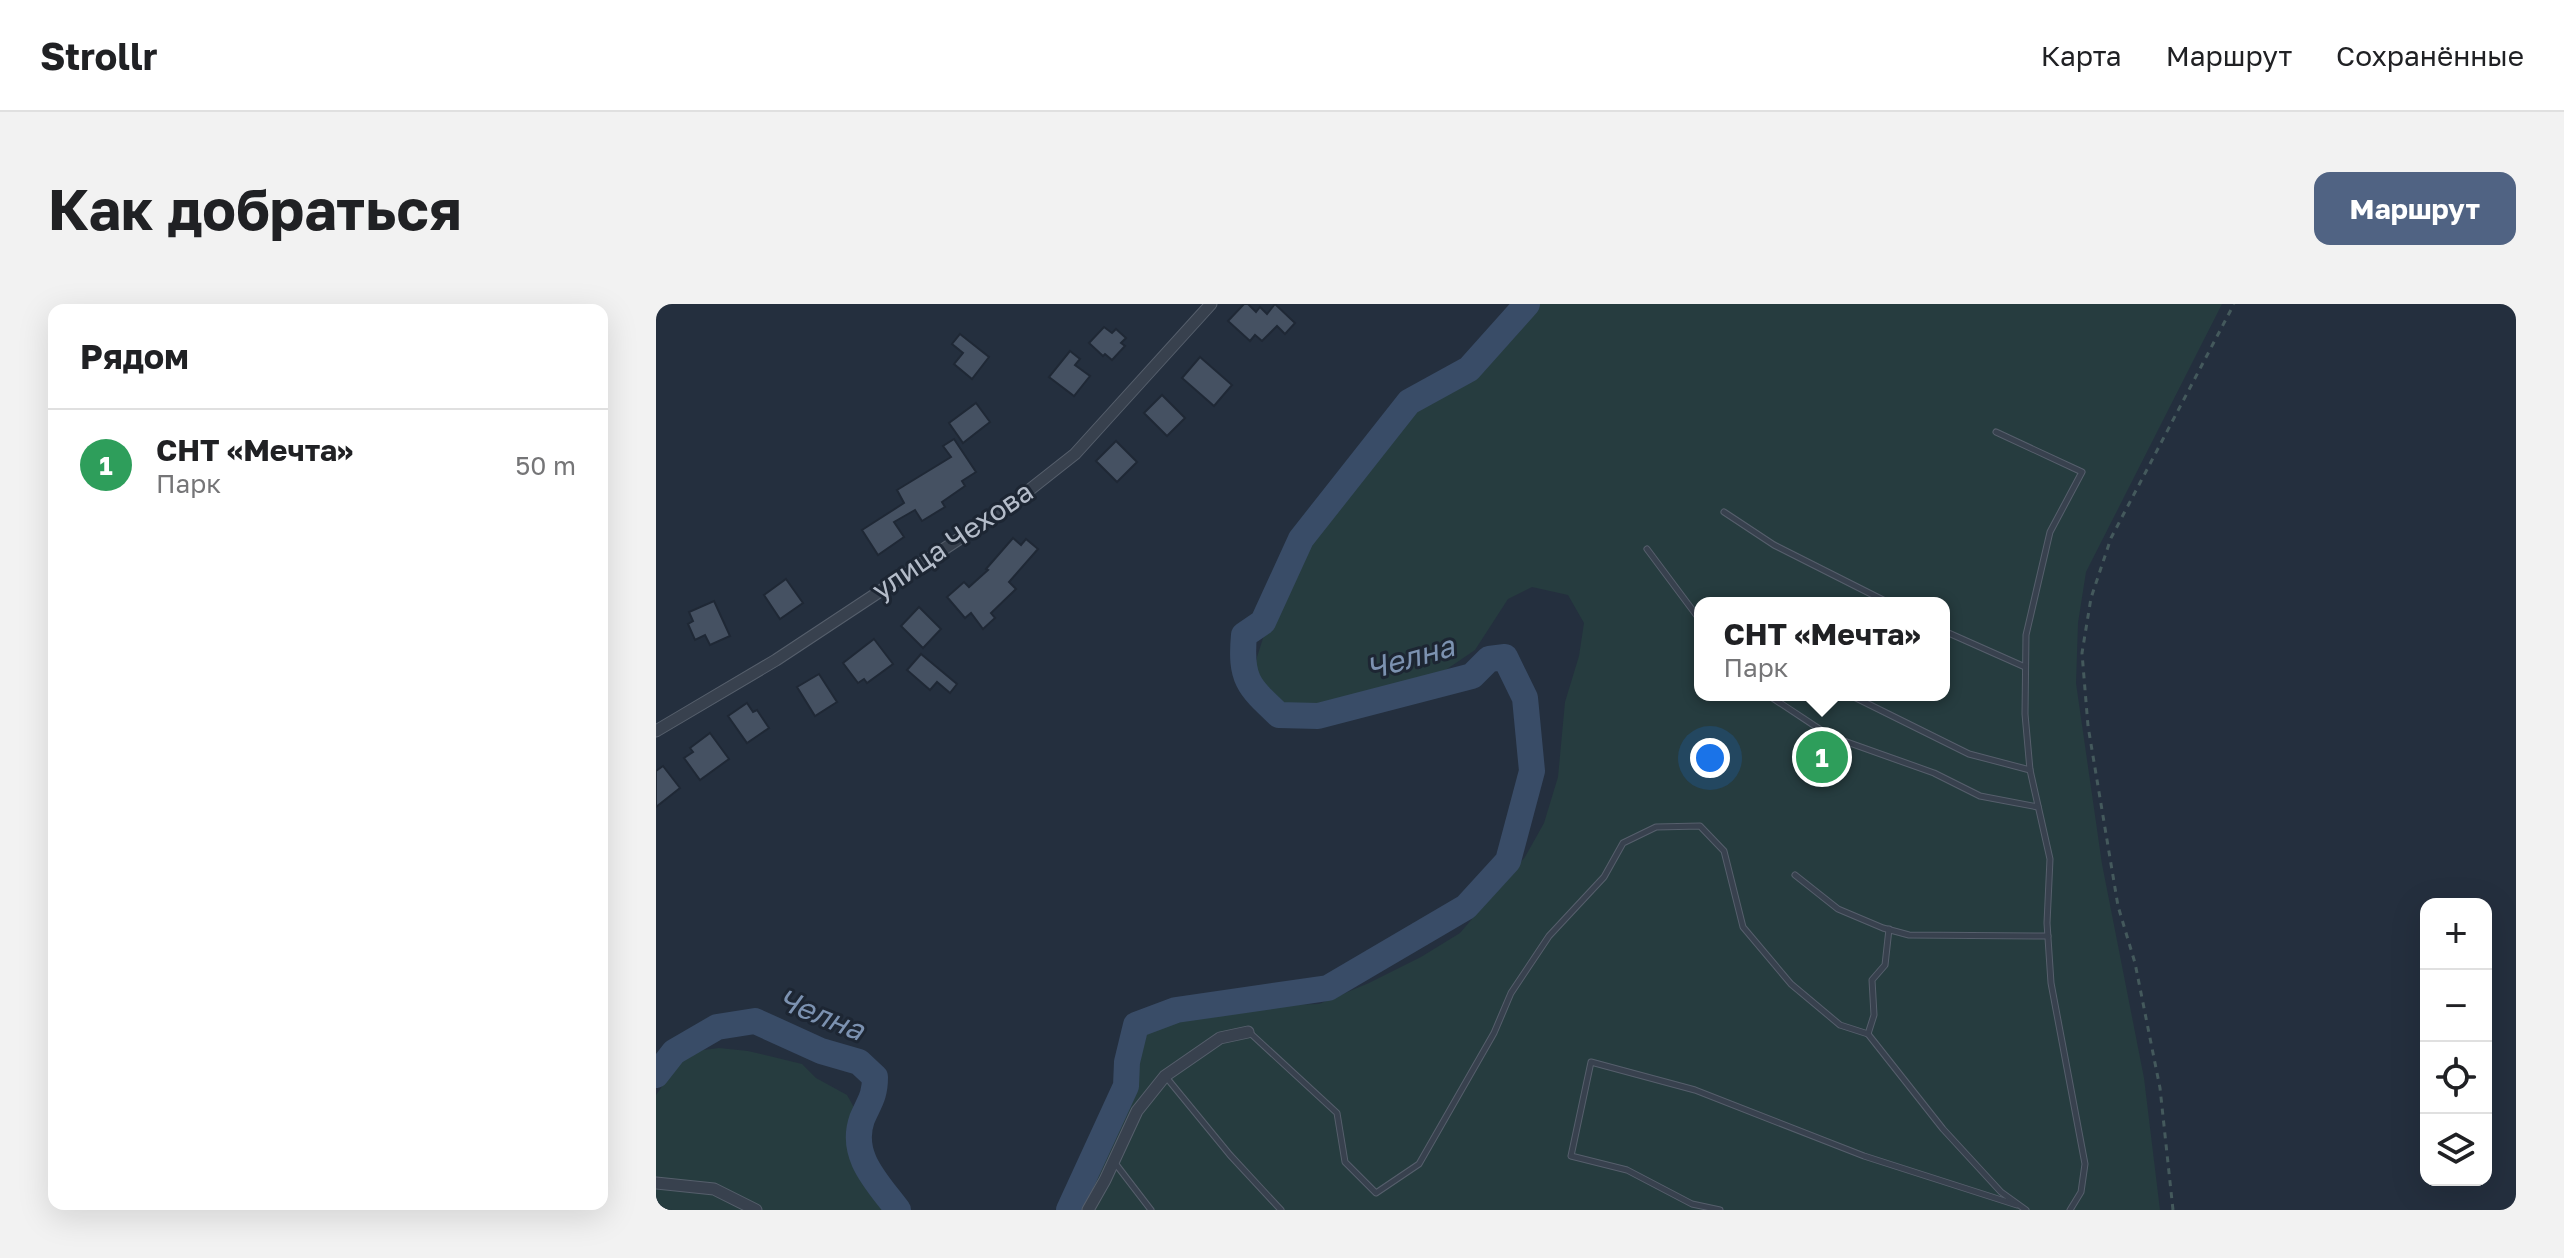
<!DOCTYPE html>
<html lang="ru">
<head>
<meta charset="utf-8">
<style>
  :root { --surface:#fff; --page:#f2f2f2; --text:#202124; --muted:#757577; --line:#e0e0e0; --accent:#506383 }
  body { margin:0; font-family:"Golos Text",sans-serif; background:var(--page); color:var(--text) }
  .controls { position:absolute; right:24px; bottom:24px; display:grid; overflow:hidden; border-radius:16px; box-shadow:0 8px 32px #0002 }
  .controls button { width:72px; height:72px; display:grid; place-items:center; padding:0; border:0; border-bottom:2px solid var(--line); background:var(--surface); color:var(--text); font:40px sans-serif }
  .you { position:absolute; left:1054px; top:454px; width:28px; height:28px; margin:-20px; border:6px solid #fff; border-radius:50%; background:#1a73e8; box-shadow:0 0 0 12px #1a73e833 }
  .badge { display:grid; place-items:center; width:52px; height:52px; border-radius:50%; background:var(--accent); color:#fff; font-size:26px; font-weight:700 }
  .pin { position:absolute; translate:-50% -50%; border:4px solid #fff; box-shadow:0 2px 8px #0006 }
  .popup { position:absolute; left:1038px; top:293px; width:256px; height:104px; box-sizing:border-box; display:grid; place-content:center; border-radius:16px; background:var(--surface); filter:drop-shadow(0 2px 6px #0005); font-size:26px; white-space:nowrap; color:var(--muted) }
  .popup b { font-size:30px; color:var(--text) }
  .popup::after { content:''; position:absolute; left:50%; top:100%; margin-left:-16px; border:16px solid transparent; border-top-color:var(--surface) }
  .list { margin:0; padding:0; list-style:none }
  h2 { display:flex; justify-content:space-between; align-items:center; height:104px; margin:0; padding:0 32px; font-size:34px }
  h2 small { font-size:26px; font-weight:400; color:var(--muted) }
  .list li { display:grid; grid-template-columns:52px 1fr auto; gap:24px; align-items:center; box-sizing:border-box; height:112px; padding:0 32px; border-top:2px solid var(--line) }
  .list b { display:block; font-size:30px; white-space:nowrap }
  .list p { margin:0; font-size:26px; white-space:nowrap; color:var(--muted) }
  .list em { font-size:26px; font-style:normal; color:var(--muted) }
  .icon { flex:none; width:44px; height:44px; fill:none; stroke:currentColor; stroke-width:2; stroke-linecap:round; stroke-linejoin:round }
  .map { position:relative; flex:none; width:1860px; height:906px; overflow:hidden; border-radius:16px }
  header { display:flex; align-items:center; gap:48px; box-sizing:border-box; height:112px; padding:0 40px; background:var(--surface); border-bottom:2px solid var(--line) }
  header strong { font-size:38px }
  nav { display:flex; gap:44px; margin-inline-start:auto; font-size:28px }
  .intro { display:flex; align-items:center; justify-content:space-between; box-sizing:border-box; height:192px; padding:0 48px }
  h1 { margin:0; font-size:56px }
  .button { padding:20px 36px; border-radius:16px; background:var(--accent); color:#fff; font-size:28px; font-weight:700 }
  main { display:flex; gap:48px; padding:0 48px }
  aside { flex:1; background:var(--surface); border-radius:16px; box-shadow:0 8px 32px #0002 }
  .map>svg:first-child { display:block }
  .green { fill:#263c3f; fill-rule:evenodd }
  .lines { fill:none; stroke-linecap:round; stroke-linejoin:round }
  .river { stroke:#394c67; stroke-width:26 }
  .building { fill:#455162; stroke:#1f2835; stroke-width:2 }
  .service-casing { stroke:#565f6c; stroke-width:7 }
  .minor-casing { stroke:#565f6c; stroke-width:13 }
  .path { stroke:#44595c; stroke-width:3; stroke-dasharray:6 6; stroke-linecap:butt }
  .service { stroke:#38414e; stroke-width:5 }
  .minor { stroke:#38414e; stroke-width:11 }
  .labels { text-anchor:middle; dominant-baseline:central; stroke-width:6; stroke-linejoin:round; paint-order:stroke }
  .street-label { font-size:28px; fill:#b4bcc9; stroke:#1d2633 }
  .water-label { font-size:30px; font-style:italic; fill:#7c92b1; stroke:#1d2633 }
</style>
</head>
<body>
<header>
<strong>Strollr</strong>
<nav><a>Карта</a><a>Маршрут</a><a>Сохранённые</a></nav>
</header>
<div class="intro"><h1>Как добраться</h1><a class="button">Маршрут</a></div>
<main>
<aside>
<h2>Рядом<small></small></h2>
<ul class="list">
<li><span class="badge" style="background:#2e9e5b">1</span><div><b>СНТ «Мечта»</b><p>Парк</p></div><em>50 m</em></li>
</ul>
</aside>
<div class="map">
<svg width="1860" height="906" viewBox="0 0 1860 906">
  <rect width="100%" height="100%" fill="#242f3e"/>
  <g class="green">
    <path d="M878 0H1566L1430 268 1422 319 1420 379 1446 560 1488 774 1504 906H411L454 798 489 721 503 712 534 704 663 700 713 679 765 653 804 629 869 553 888 519 902 473 909 398 923 352 928 319 912 291 876 283 852 295 819 346 741 399 719 406 683 409 645 418 630 417 611 407 597 381 601 353 616 306 653 231 720 145 787 84 859 33 877 5ZM1044 299H1288V391H1044Z"/>
    <path d="M63 744 92 747 146 760 160 774 191 791 209 823 214 859 242 906H0V791L24 757 40 747Z"/>
  </g>
  <g class="lines">
    <g class="river">
      <path d="M0 771 18 748 61 723 99 717 165 747 203 758 219 773C219 793 213 798 206 815 193 852 222 879 242 906"/>
      <path d="M413 906 470 782 471 758 480 721 520 706 672 684 810 603 852 557 876 467 869 394 849 353 833 355 816 372 662 412 623 411C592 382 584 375 588 331L607 318 645 235 753 98 813 65 871 0"/>
    </g>
  </g>
  <g class="building">
    <path d="M588 0H592L600 8 604 3 611 10 619 0 639 19 629 30 621 22 606 37 599 31 594 37 572 17Z"/>
    <path d="M448 23 456 29 460 25 470 34 465 39 469 42 456 56 449 50 447 52 433 39Z"/>
    <path d="M304 30 333 53 316 75 298 60 307 49 296 40Z"/>
    <path d="M414 47 424 55 419 61 434 72 418 92 393 73Z"/>
    <path d="M544 53 576 81 558 102 526 74Z"/>
    <path d="M506 91 529 114 511 132 488 109Z"/>
    <path d="M320 99 334 118 307 139 293 119Z"/>
    <path d="M298 135 320 168 306 177 309 182 286 198 289 203 266 217 259 206 238 218 248 233 222 251 206 226 248 199 241 186 295 153 287 142Z"/>
    <path d="M460 137 481 158 461 178 440 157Z"/>
    <path d="M357 234 365 241 370 235 382 245 353 278 360 285 335 309 339 314 327 325 315 309 309 314 291 293 308 278 313 283 332 266 330 265Z"/>
    <path d="M130 275 147 299 124 315 108 291Z"/>
    <path d="M58 297 74 332 54 341 49 331 39 336 32 320 37 317 33 308Z"/>
    <path d="M263 303 285 325 267 344 245 322Z"/>
    <path d="M218 335 237 360 211 379 208 375 202 379 187 359Z"/>
    <path d="M265 350 301 380 294 389 281 378 274 386 251 366Z"/>
    <path d="M163 370 181 398 159 412 141 383Z"/>
    <path d="M91 399 97 408 101 406 113 424 91 439 72 412Z"/>
    <path d="M54 429 73 455 44 476 28 454 37 448 34 444Z"/>
    <path d="M7 462 24 484 0 503V467Z"/>
  </g>
  <g class="lines">
    <g class="service-casing">
      <g id="service">
        <path d="M1340 128 1426 168 1394 228 1370 331 1369 410 1374 466 1394 555 1391 619 1395 679 1429 860 1425 888 1414 906"/>
        <path d="M1068 208 1118 241 1233 299"/>
        <path d="M991 245 1044 316"/>
        <path d="M1288 327 1369 363"/>
        <path d="M1112 391 1174 432 1278 469 1324 492 1382 503"/>
        <path d="M1194 391 1313 450 1374 466"/>
        <path d="M1139 571 1182 605 1227 624 1253 631 1392 632"/>
        <path d="M1233 625 1229 661 1216 676 1218 711 1212 730 1287 825 1345 888 1370 906"/>
        <path d="M593 728 681 809 689 858 720 889 763 860 838 729 855 689 893 632 948 573 967 539 1000 523 1044 522 1068 547 1087 623 1135 680 1184 721 1212 730"/>
        <path d="M510 773 574 851 625 906"/>
        <path d="M459 859 495 906"/>
        <path d="M1064 906 1036 900 971 866 915 852 935 758 1039 786 1208 852 1361 901"/>
      </g>
    </g>
    <g class="minor-casing">
      <g id="minor">
        <path d="M0 427 120 356 353 202 419 150 555 0"/>
        <path d="M0 879 58 885 100 906"/>
        <path d="M432 906 449 876 481 807 509 772 564 734 592 728"/>
      </g>
    </g>
    <path class="path" d="M1517 906 1504 784 1479 659 1462 602 1432 422 1426 349 1435 294 1455 234 1578 0"/>
    <use href="#service" class="service"/>
    <use href="#minor" class="minor"/>
  </g>
  <g class="labels">
    <g class="street-label">
      <text transform="translate(296 236) rotate(-34)">улица Чехова</text>
    </g>
    <g class="water-label">
      <text transform="translate(754 353) rotate(-16)">Челна</text>
      <text transform="translate(165 710) rotate(22)">Челна</text>
    </g>
  </g>
</svg>
<div class="controls">
<button>+</button>
<button>−</button>
<button><svg class="icon" aria-label="locate" viewBox="0 0 24 24"><circle cx="12" cy="12" r="6"/><path d="M12 2v4M12 18v4M2 12h4M18 12h4"/></svg></button>
<button><svg class="icon" aria-label="layers" viewBox="0 0 24 24"><path d="M12 4l9 5-9 5-9-5zM3 14l9 5 9-5"/></svg></button>
</div>
<div class="you"></div>
<div class="pin badge" style="left:1166px;top:453px;background:#2e9e5b">1</div>
<div class="popup"><b>СНТ «Мечта»</b>Парк</div>
</div>
</main>
</body>
</html>
